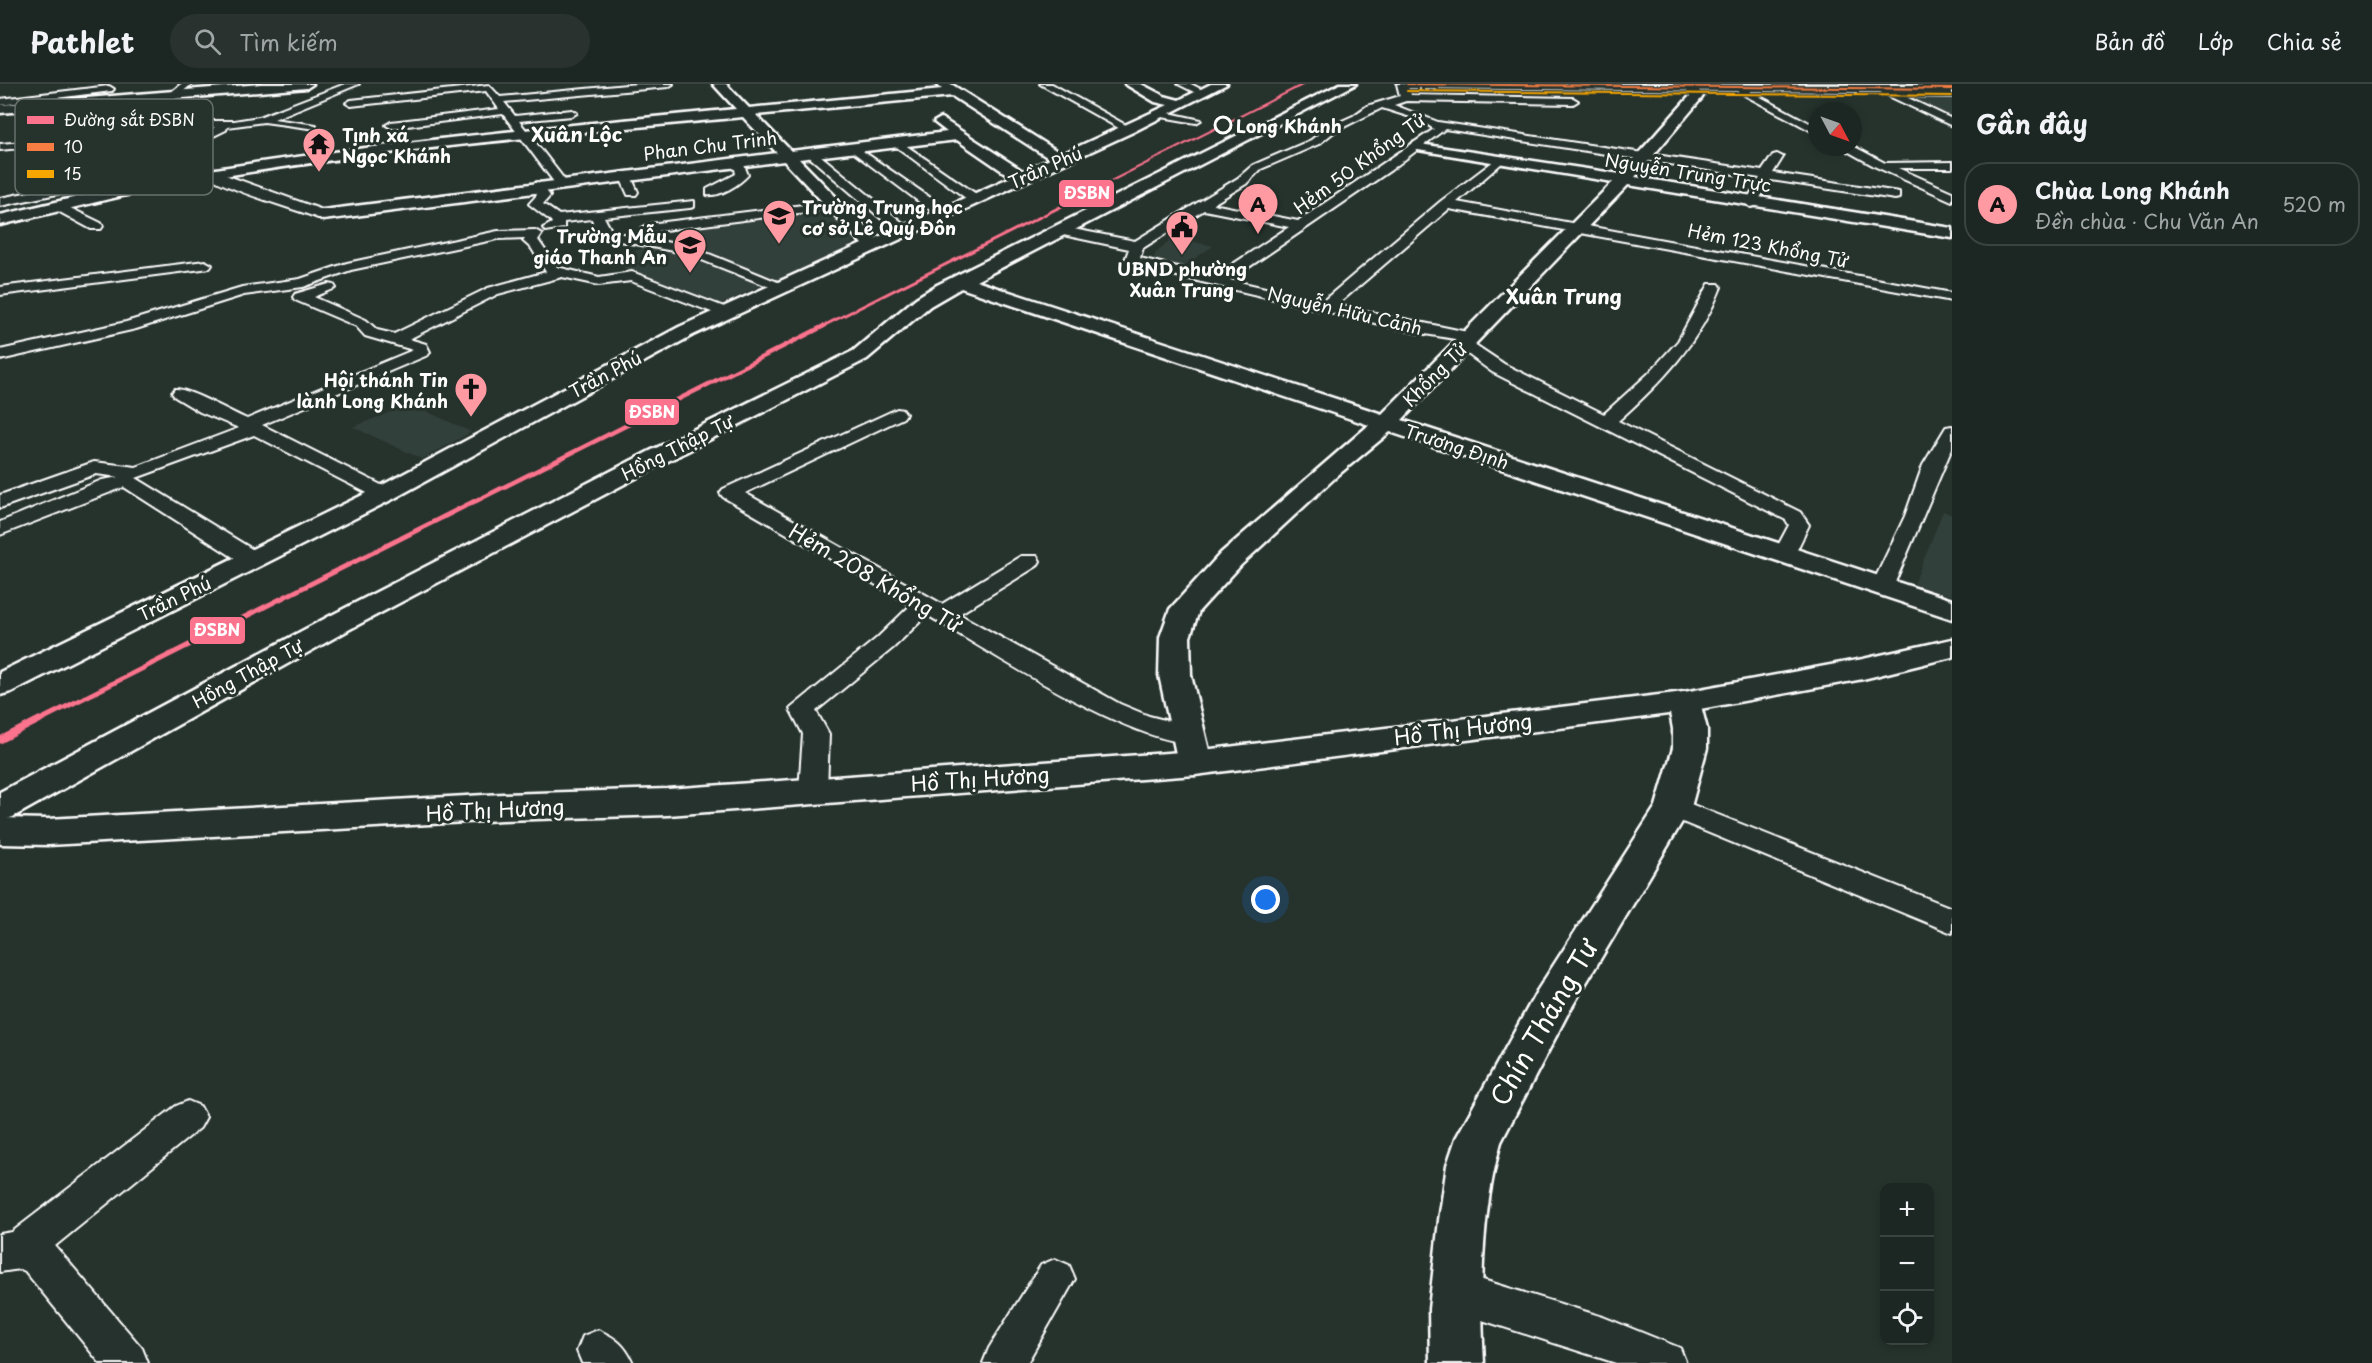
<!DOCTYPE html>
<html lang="vi">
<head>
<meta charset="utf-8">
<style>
  :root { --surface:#1c2622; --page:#29322f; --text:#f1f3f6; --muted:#a0a5a5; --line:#3a4340; --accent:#ff9aa2 }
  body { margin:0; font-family:"Playpen Sans",sans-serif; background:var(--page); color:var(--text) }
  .controls { position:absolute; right:18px; bottom:18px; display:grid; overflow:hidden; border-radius:12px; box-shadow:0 3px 9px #0003 }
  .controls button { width:54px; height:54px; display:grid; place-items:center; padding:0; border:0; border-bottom:2px solid var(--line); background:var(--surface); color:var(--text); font:30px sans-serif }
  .compass { position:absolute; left:1808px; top:18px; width:54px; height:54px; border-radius:50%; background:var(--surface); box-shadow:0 3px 9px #0003; rotate:131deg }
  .you { position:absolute; left:1266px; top:816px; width:21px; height:21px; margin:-15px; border:4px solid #fff; border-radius:50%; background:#1a73e8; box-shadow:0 0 0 9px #1a73e833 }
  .badge { display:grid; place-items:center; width:39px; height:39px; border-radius:50%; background:var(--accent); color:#111; font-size:20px; font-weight:700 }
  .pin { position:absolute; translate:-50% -50px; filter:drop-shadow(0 2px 3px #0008) }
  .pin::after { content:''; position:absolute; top:32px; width:21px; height:18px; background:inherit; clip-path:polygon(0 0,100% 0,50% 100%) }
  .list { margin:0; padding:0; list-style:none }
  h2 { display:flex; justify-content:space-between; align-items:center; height:78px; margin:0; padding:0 24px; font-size:26px }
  h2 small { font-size:20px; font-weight:400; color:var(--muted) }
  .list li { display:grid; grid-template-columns:39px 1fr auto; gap:18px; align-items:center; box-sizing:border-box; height:84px; margin:0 12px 12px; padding:0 12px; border:2px solid var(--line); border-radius:24px }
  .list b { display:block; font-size:22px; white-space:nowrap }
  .list p { margin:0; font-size:20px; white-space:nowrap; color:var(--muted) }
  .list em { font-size:20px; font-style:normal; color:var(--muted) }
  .icon { flex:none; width:33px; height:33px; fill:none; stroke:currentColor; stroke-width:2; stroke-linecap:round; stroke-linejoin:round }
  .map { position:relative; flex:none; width:1952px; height:1279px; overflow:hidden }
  header { display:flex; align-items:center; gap:36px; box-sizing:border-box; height:84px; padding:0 30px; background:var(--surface); border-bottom:2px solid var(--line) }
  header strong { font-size:28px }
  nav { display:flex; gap:33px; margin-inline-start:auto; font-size:21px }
  .search { width:420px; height:54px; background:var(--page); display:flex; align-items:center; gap:15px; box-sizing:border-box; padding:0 21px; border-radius:33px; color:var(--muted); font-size:22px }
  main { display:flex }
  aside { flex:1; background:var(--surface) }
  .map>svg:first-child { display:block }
  .built { fill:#333f3a }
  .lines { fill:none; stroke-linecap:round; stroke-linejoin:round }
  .street-casing { stroke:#fff; stroke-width:4 }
  .secondary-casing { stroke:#fff; stroke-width:5 }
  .primary-casing { stroke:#fff; stroke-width:5 }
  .street { fill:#26332d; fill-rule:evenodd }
  .secondary { fill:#26332d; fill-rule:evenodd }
  .primary { fill:#26332d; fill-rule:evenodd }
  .bus-1-casing { stroke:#26332d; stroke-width:4.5 }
  .bus-2-casing { stroke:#26332d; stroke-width:4.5 }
  .bus-1 { stroke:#f77d43; stroke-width:2 }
  .bus-2 { stroke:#f7a600; stroke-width:2 }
  .rail-1-far4-casing { stroke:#26332d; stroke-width:4.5 }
  .rail-1-far3-casing { stroke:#26332d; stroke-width:5 }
  .rail-1-far2-casing { stroke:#26332d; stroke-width:8 }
  .rail-1-far1-casing { stroke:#26332d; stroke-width:9 }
  .rail-1-casing { stroke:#26332d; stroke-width:11 }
  .rail-1-far4 { stroke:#fc738d; stroke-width:2 }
  .rail-1-far3 { stroke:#fc738d; stroke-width:3 }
  .rail-1-far2 { stroke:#fc738d; stroke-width:4.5 }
  .rail-1-far1 { stroke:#fc738d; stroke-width:5 }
  .rail-1 { stroke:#fc738d; stroke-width:7 }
  .stop-dot { fill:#26332d; stroke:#fff; stroke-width:3 }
  .labels { text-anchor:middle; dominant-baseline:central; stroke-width:6; stroke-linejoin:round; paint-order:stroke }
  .far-stop-label { font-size:18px; font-weight:bold; fill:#fff; stroke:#26332d; text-anchor:start }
  .far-poi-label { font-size:18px; font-weight:bold; fill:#fff; stroke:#26332d; text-anchor:start }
  .far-street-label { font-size:18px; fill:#fff; stroke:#26332d }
  .far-quarter-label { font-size:20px; font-weight:bold; fill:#fff; stroke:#26332d }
  .street-label { font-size:21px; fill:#fff; stroke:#26332d }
  .near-street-label { font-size:26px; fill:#fff; stroke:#26332d }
  .key { fill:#26332d; stroke:#67706c; stroke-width:1.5 }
  .key-label { font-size:16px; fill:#fff }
  .line-badge { stroke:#26332d; stroke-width:2 }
  .badge-label { font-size:16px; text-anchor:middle; font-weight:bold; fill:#fff }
</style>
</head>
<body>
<header>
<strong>Pathlet</strong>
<div class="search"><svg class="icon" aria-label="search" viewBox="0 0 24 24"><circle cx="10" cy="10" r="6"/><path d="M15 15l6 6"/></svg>Tìm kiếm</div>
<nav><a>Bản đồ</a><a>Lớp</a><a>Chia sẻ</a></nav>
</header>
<main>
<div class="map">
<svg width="1952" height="1279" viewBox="0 0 1952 1279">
  <rect width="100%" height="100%" fill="#26332d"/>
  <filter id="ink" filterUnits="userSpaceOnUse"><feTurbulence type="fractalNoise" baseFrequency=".0167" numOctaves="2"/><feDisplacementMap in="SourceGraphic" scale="12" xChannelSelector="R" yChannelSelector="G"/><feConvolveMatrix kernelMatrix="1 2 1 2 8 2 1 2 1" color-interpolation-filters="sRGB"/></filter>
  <g filter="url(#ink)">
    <g class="built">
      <path d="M1909 11H1952V33L1909 13Z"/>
      <path d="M829 126 841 137 854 157 850 163 777 196 697 168 710 163 675 146Z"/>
      <path d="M1173 153 1213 162 1181 184 1153 177 1155 170Z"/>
      <path d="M650 162 679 166 764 200 713 224 617 181 623 178 612 174Z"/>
      <path d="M411 320 471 348 422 375 353 343Z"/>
      <path d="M1943 427 1952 431V512L1914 500Z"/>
    </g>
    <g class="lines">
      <g class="street-casing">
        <g id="street">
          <path d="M181 0H192L176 13H170V9Z"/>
          <path d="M345 0H359L274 35 316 41V45L264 38 227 43 226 46 185 66 214 87 328 128V134H318C272 117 207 103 174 67L150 68 144 65 150 62 180 60 215 43H131L86 65 85 86 127 84 133 88 131 91 89 93 92 100 90 103 0 122V114L79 98 72 83 77 61 129 37H234L259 33Z"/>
          <path d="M637 0H673L668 3 504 18 515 32 572 26 577 29 572 32 519 37 567 99 561 103 557 102 503 30 391 44 386 41 391 38 499 25 486 7 351 22 346 19 351 16 489 1 500 13Z"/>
          <path d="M1040 0H1052L1133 45 1124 47Z"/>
          <path d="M1178 0H1191L1208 9 1200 11Z"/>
          <path d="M1397 0H1407L1411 11 1573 14 1578 17 1573 20 1406 17 1394 21 1438 38 1762 87 1773 71 1777 70 1783 73 1773 89 1899 108V114L1895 115 1771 96 1755 122 1751 123 1745 119 1760 94 1445 45 1391 86 1230 196 1323 217 1441 117 1499 73 1503 74V78L1457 118 1952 209V217L1449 125 1337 221 1477 250 1479 253 1471 258 1504 280 1604 330 1648 290 1678 257 1709 200H1719L1721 203C1700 258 1662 298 1618 337L1800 428 1809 441 1792 476H1776L1773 471 1789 441 1786 436 1492 288 1458 263 1456 260 1461 256 1413 248 1134 182 1125 176 1129 165 1063 151 1056 147 1063 143 1135 157 1238 94 1253 81 1311 56 1326 44 1353 32 1367 22 1400 12ZM1382 24 1420 36 1434 45 1298 137 1213 120 1246 100 1261 85 1319 60 1334 48ZM1204 126 1289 143 1215 192 1140 174 1143 164Z"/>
          <path d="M1738 1 1817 43V50L1735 6 1733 4Z"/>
          <path d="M109 2 114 5 112 7 0 21V15Z"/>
          <path d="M1881 2 1894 8 1952 7V13L1904 12 1952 35V42L1878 7V3Z"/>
          <path d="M1160 27 1201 36 1196 39 1156 32V28Z"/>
          <path d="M898 56 979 112V118H971L894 61 892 59Z"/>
          <path d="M36 57 40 58V62L0 66V60Z"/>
          <path d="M854 61 948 126V132H938L850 66 848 64Z"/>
          <path d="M1853 62 1885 79 1952 78V84H1898L1952 108V117L1876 83 1840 63Z"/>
          <path d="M807 67H815L909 144V150H899L807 71Z"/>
          <path d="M730 76 744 81 748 91C739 101 720 113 707 111V105L736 90 735 85 724 79Z"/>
          <path d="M621 88H629L638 108 636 111H628L619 91Z"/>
          <path d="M537 98 541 99 550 112 543 120 559 131 694 117V123L690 124 604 133 612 148 692 163 790 203 783 207 778 206 684 169 603 154 596 148 592 135 564 138V144L545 147 543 144 552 139 551 137 529 120 537 111 531 102Z"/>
          <path d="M835 117 841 121 839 124 649 148 642 144 649 140Z"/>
          <path d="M60 119 101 139 103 142 101 145H91L56 126 54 123Z"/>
          <path d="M535 146 542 150 538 156 557 183 599 193 632 188 732 226 735 229 727 234 722 232 631 197 599 201 562 193 498 210 409 255 426 260 430 268 428 271 262 341 391 406 394 410 391 414H377L254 351 136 394 260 470 263 475 260 480H244L124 403 0 451V438L102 396 119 393 96 390 0 424V411L94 378 136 383 239 344 200 328 175 313 172 309 175 305C186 303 233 329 247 335L413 266 365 252 356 242 295 216 293 213 295 210 329 200 334 201 336 204 314 213 366 236 377 246 394 250 488 204 546 188 532 165 523 157 525 154 498 155 351 186 303 203 244 211 136 245 0 276V266L126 238 242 203 300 195 347 179 498 147Z"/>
          <path d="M205 177 212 181 210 184 0 211V203Z"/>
          <path d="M897 325 903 326 906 330 903 334 745 409 942 520 1021 472H1037L1040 477 1037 482 959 530 1120 620 1149 632 1199 645 1203 651 1199 657C1147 671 977 560 927 531L893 564 816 627 829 650 827 707 823 714 813 717 803 714 799 707 803 650 790 625 877 554 911 521 723 413 720 409 723 405Z"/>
          <path d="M1952 342V364L1893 503 1890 508H1874L1871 503 1905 432 1923 381 1946 343Z"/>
          <path d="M1673 713 1952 824V849L1663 730 1659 723 1663 716Z"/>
          <path d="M188 1017 200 1022 206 1033 200 1044 55 1162 142 1264 148 1279H100L25 1187 20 1185 0 1188V1150L12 1148 176 1022Z"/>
          <path d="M1055 1175 1069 1181 1075 1195 1027 1279H983L989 1264 1041 1181Z"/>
          <path d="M1457 1188 1603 1233 1680 1264 1686 1279H1616L1457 1228 1443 1222 1437 1208 1443 1194Z"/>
          <path d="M598 1246C616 1254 625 1261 633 1279H582L577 1267 583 1252Z"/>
        </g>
      </g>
      <g class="secondary-casing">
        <g id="secondary">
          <path d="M261 0H313L307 4 0 29V21Z"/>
          <path d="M713 0H726L749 24 942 5 936 0H951L1062 70 1168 21 1155 18 1125 0H1141L1164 12 1179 16 1211 0H1227L1133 48 693 251 393 415 11 608 0 611V588L375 405 679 243 862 160 784 77 323 136 315 131 323 126 777 69 743 33C558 51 372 66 190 98 126 109 63 127 0 141V131C63 117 127 99 191 89 371 59 554 43 736 25ZM952 12 1050 75 1023 87 941 34 934 38 947 48 791 67 756 31ZM957 56 1011 93 876 154 799 75Z"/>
          <path d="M1340 0H1356L976 197 1382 330 1613 98 1418 66 1411 62 1413 59 1620 90 1690 12 1685 4 1687 1H1695L1703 12 1701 15 1635 93 1952 144V154L1628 101 1402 336 1952 516V535L1390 348 1338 391 1241 481 1199 527 1190 553 1191 591 1212 679 1207 687 1195 691 1183 687 1178 679 1159 591 1160 553 1170 525 1221 469 1369 341 961 204 930 222 867 275 668 377 350 545 13 733 0 737V708L328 533 650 367 853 267 916 214 937 201Z"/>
          <path d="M1684 608 1695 611 1700 618 1707 645V664L1691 723 1567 931 1501 1058C1481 1129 1480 1207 1484 1279H1430L1429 1225 1439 1136 1447 1081 1456 1054 1537 907 1656 722 1673 664V645L1668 618 1673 611Z"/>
        </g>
      </g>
      <g class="primary-casing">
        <g id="primary">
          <path d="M1401 0 1952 1V9L1407 4Z"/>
          <path d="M1952 555V573L1863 595 1684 628 1195 691 668 731 503 736 48 761 0 760V734L48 735 503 710 668 705 1195 667 1684 608 1863 575Z"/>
        </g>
      </g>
      <use href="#street" class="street"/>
      <use href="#secondary" class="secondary"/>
      <use href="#primary" class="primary"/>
      <g class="bus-1-casing">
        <path id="bus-1" d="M1407 0 1952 5"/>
      </g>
      <g class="bus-2-casing">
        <path id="bus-2" d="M1407 7 1952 12"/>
      </g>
      <use href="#bus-1" class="bus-1"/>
      <use href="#bus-2" class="bus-2"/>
      <g class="rail-1-far4-casing">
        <path id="rail-1-far4" d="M1091 107 1304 0"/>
      </g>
      <g class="rail-1-far3-casing">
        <path id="rail-1-far3" d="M821 243 1094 106"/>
      </g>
      <g class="rail-1-far2-casing">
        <path id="rail-1-far2" d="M476 417 824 242"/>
      </g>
      <g class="rail-1-far1-casing">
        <path id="rail-1-far1" d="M36 638 479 415"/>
      </g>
      <g class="rail-1-casing">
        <path id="rail-1" d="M0 656 39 636"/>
      </g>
      <use href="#rail-1-far4" class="rail-1-far4"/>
      <use href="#rail-1-far3" class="rail-1-far3"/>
      <use href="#rail-1-far2" class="rail-1-far2"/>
      <use href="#rail-1-far1" class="rail-1-far1"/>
      <use href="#rail-1" class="rail-1"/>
    </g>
  </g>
  <defs>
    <g id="temple-pin" transform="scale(1.725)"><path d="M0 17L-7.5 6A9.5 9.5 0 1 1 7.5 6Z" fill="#ff9aa2" stroke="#26332d"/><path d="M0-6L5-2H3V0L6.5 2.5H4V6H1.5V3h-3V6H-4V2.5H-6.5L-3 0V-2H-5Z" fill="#111"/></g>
    <g id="school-pin" transform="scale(1.725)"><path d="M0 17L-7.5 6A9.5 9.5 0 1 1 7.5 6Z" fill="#ff9aa2" stroke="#26332d"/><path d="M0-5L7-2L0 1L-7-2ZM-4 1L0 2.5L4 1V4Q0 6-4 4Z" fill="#111"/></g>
    <g id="civic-pin" transform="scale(1.725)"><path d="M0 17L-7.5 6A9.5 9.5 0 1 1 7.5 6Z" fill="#ff9aa2" stroke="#26332d"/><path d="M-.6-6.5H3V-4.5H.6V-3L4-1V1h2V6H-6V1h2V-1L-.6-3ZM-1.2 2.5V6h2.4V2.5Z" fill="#111"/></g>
    <g id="church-pin" transform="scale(1.725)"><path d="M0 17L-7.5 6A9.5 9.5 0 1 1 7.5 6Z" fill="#ff9aa2" stroke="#26332d"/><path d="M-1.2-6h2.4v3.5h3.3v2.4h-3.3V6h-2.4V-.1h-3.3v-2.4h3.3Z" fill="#111"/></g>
  </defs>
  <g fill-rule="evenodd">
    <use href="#temple-pin" x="319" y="60"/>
    <use href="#school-pin" x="779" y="132"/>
    <use href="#civic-pin" x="1182" y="143"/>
    <use href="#school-pin" x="690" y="161"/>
    <use href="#church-pin" x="471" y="305"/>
  </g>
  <circle class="stop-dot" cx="1223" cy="41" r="8"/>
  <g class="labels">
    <g class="far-stop-label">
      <text x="1236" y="41">Long Khánh</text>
    </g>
    <g class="far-poi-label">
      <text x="342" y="50">Tịnh xá<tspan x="342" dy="21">Ngọc Khánh</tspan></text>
      <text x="802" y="122">Trường Trung học<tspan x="802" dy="21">cơ sở Lê Quý Đôn</tspan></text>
      <text x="667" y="151" text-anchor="end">Trường Mẫu<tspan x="667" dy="21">giáo Thanh An</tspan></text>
      <text x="1182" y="184" text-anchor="middle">UBND phường<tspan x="1182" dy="21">Xuân Trung</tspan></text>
      <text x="448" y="295" text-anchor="end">Hội thánh Tin<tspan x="448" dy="21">lành Long Khánh</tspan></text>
    </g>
    <g class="far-street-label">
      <text transform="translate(710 61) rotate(-7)">Phan Chu Trinh</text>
      <text transform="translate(1359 79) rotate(-36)">Hẻm 50 Khổng Tử</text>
      <text transform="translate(1045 83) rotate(-24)">Trần Phú</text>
      <text transform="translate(1688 88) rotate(9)">Nguyễn Trung Trực</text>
      <text transform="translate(1768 161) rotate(11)">Hẻm 123 Khổng Tử</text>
      <text transform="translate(1345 226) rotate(13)">Nguyễn Hữu Cảnh</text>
      <text transform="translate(605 290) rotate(-28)">Trần Phú</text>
      <text transform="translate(1434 290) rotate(-45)">Khổng Tử</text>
      <text transform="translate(1457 362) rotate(18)">Trương Định</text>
      <text transform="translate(677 363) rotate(-27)">Hồng Thập Tự</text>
      <text transform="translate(174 514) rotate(-26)">Trần Phú</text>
      <text transform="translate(247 589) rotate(-29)">Hồng Thập Tự</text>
    </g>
    <g class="far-quarter-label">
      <text x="577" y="50">Xuân Lộc</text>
      <text x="1564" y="212">Xuân Trung</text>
    </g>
    <g class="street-label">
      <text transform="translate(876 493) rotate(30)">Hẻm 208 Khổng Tử</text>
      <text transform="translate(1463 644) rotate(-7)">Hồ Thị Hương</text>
      <text transform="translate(980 694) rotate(-4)">Hồ Thị Hương</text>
      <text transform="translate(495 725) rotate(-3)">Hồ Thị Hương</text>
    </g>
    <g class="near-street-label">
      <text transform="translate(1543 938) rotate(-60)">Chín Tháng Tư</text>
    </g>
  </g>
  <rect x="15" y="15" width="198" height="96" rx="9" class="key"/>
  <rect x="27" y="32" width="27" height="8" fill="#fc738d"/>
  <rect x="27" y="59" width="27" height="8" fill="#f77d43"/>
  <rect x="27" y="86" width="27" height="8" fill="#f7a600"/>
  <g class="key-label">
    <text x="64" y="42">Đường sắt ĐSBN</text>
    <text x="64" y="69">10</text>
    <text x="64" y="96">15</text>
  </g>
  <g class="line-badge">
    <rect x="1058" y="95" width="57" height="29" rx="6" fill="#fc738d"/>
    <rect x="624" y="314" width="56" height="28" rx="6" fill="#fc738d"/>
    <rect x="189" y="532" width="57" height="29" rx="6" fill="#fc738d"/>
  </g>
  <g class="badge-label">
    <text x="1087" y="115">ĐSBN</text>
    <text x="652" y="334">ĐSBN</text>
    <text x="217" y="552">ĐSBN</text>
  </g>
</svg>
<div class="controls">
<button>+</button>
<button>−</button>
<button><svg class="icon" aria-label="locate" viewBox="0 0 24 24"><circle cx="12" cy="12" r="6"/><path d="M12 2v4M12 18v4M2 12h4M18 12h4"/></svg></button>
</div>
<svg class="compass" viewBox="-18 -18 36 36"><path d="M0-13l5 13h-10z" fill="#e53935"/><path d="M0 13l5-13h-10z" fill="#a0a5a5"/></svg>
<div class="you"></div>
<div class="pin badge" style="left:1258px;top:150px">A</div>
</div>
<aside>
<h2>Gần đây<small></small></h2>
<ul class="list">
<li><span class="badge">A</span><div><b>Chùa Long Khánh</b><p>Đền chùa · Chu Văn An</p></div><em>520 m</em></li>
</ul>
</aside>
</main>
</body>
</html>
